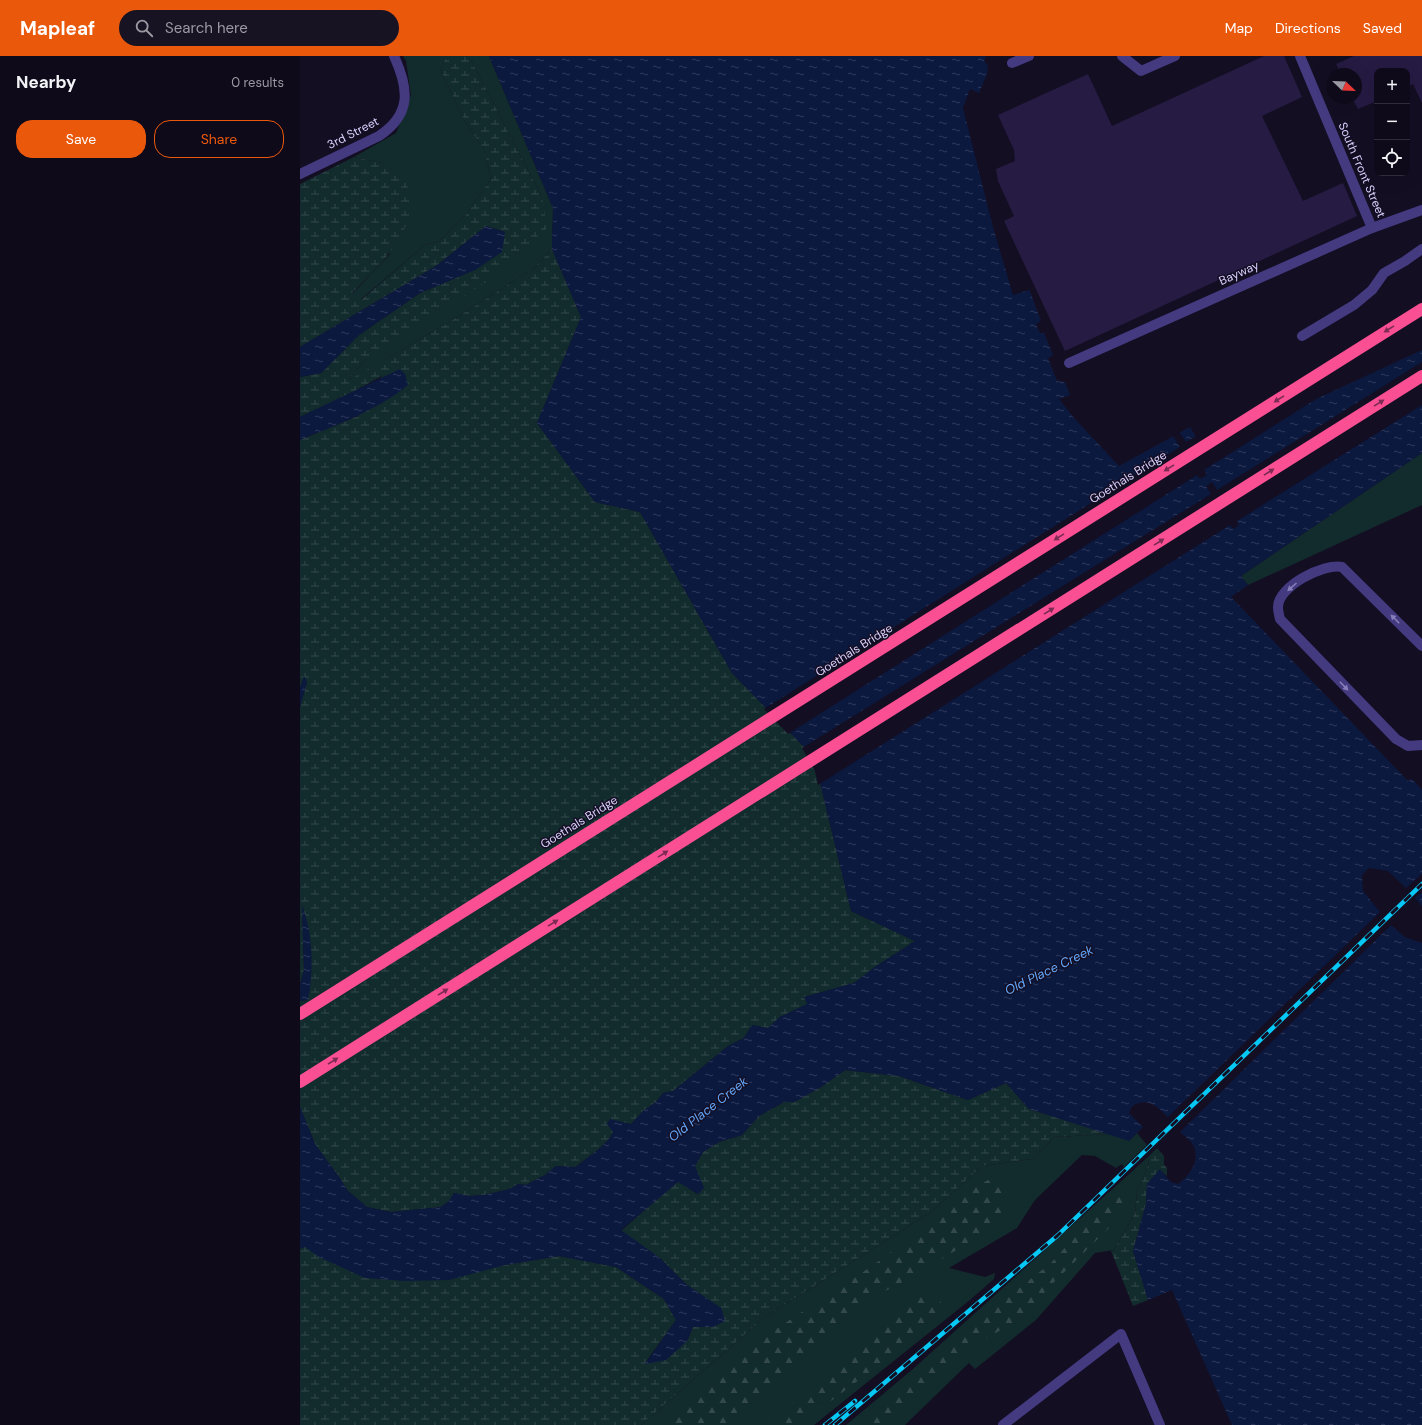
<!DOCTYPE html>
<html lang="en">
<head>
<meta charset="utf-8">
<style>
  :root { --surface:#0f0a1a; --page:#181323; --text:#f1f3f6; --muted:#9b9aa2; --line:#2f2b39; --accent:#ea580c }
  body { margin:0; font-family:"DM Sans",sans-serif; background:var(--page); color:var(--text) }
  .controls { position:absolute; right:12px; top:12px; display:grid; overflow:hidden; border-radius:8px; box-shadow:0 4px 16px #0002 }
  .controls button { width:36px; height:36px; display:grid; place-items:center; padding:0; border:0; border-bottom:1px solid var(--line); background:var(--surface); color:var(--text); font:20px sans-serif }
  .compass { position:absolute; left:1026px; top:12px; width:36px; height:36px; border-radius:50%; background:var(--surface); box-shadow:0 4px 16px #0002; rotate:113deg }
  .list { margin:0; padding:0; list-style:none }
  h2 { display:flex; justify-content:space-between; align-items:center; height:52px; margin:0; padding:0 16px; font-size:17px }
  h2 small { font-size:13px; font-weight:400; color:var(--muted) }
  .actions { display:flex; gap:8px; padding:12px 16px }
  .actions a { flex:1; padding:9px 0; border:1px solid var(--accent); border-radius:16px; text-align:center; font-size:14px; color:var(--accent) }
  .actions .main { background:var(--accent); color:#fff }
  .icon { flex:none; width:22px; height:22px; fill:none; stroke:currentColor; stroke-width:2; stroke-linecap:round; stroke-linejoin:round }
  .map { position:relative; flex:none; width:1122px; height:1369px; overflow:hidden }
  header { display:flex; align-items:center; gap:24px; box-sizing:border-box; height:56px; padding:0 20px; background:var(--accent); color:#fff }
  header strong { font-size:19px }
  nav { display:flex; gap:22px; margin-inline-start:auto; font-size:14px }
  .search { width:280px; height:36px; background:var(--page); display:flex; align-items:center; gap:10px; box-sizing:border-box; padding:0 14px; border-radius:22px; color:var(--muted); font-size:15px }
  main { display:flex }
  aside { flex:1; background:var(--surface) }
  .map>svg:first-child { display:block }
  .grass { fill:#122b2c }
  .forest { fill:url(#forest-firs) }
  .wetland { fill:url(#wetland-marsh) }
  .water { fill:url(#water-ripples) }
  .pier { fill:#140e23 }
  .building { fill:#261b43 }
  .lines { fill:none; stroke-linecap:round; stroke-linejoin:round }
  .minor { stroke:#433a80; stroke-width:10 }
  .highway { stroke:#fb4f93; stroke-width:12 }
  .rail-casing { stroke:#06c8f5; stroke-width:4.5 }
  .rail { stroke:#140e23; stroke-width:3; stroke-dasharray:9; stroke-linecap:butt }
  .oneway { fill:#7c2b55 }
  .oneway2 { fill:#877eb9 }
  .labels { text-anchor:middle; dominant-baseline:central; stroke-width:3; stroke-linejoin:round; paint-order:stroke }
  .street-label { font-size:12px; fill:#dad1fe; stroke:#140e23 }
  .water-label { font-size:13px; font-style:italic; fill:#62a7fb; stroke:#140e23 }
</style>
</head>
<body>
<header>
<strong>Mapleaf</strong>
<div class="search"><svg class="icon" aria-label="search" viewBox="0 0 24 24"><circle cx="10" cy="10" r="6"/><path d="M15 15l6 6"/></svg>Search here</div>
<nav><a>Map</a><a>Directions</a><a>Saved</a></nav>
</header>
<main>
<aside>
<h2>Nearby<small>0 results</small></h2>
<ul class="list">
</ul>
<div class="actions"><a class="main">Save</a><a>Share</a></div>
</aside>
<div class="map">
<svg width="1122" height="1369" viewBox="0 0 1122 1369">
  <defs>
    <pattern id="forest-firs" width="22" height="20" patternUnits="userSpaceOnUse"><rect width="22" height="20" fill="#122b2c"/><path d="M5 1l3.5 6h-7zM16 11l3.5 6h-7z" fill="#34494c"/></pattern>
    <pattern id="wetland-marsh" width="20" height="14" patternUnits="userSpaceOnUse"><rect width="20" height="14" fill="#122b2c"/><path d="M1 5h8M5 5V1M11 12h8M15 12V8" fill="none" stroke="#34494c"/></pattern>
    <pattern id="water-ripples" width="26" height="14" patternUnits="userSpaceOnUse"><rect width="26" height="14" fill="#0b193f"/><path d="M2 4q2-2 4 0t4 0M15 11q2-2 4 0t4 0" fill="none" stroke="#2e395c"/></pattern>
  </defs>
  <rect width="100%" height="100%" fill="#140e23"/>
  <g class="grass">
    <path d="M103 0H147L140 13 164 64 184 94 191 123 165 160 139 185 125 189 60 244 52 238 90 198 82 107 54 101 96 77 111 39 106 5Z"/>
    <path d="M166 0H189L253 152 252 193 234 212 156 262 46 326 65 304 242 141 172 6Z"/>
    <path d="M1122 397V449L948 529 941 520Z"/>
    <path d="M837 1077 847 1089 824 1111 822 1108 816 1112 795 1100 782 1099 735 1144 717 1172 649 1212 685 1221 695 1217 694 1223 670 1244 514 1369H341L465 1261 631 1156 682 1110 732 1103 755 1081 811 1078 830 1084Z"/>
    <path d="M849 1100 848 1110 837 1136 835 1157 814 1194 795 1197 736 1264 675 1313 669 1307 605 1369H546L614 1312Z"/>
  </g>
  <g class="forest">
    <path d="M688 1124 705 1135 703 1164 625 1214 574 1241 503 1303 433 1369H361L458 1285 572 1210 618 1176 655 1143Z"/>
    <path d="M821 1133 827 1145 815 1166 751 1229 722 1262 678 1287 585 1369H564L705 1243 751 1207 790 1164Z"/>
    <path d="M638 1237 642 1251 608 1287 499 1369H467L610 1241Z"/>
  </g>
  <g class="wetland">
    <path d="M147 0H166L172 6 242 141 247 172 186 226 65 304 47 325 156 262 234 212 252 193 281 261 237 367 295 446 340 456 432 617 505 692 517 714 551 855 615 885 575 911 554 927 504 941 508 948 480 961 468 972 452 969 444 982 428 990 373 1035 363 1037 356 1046 343 1055 331 1068 313 1076C308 1089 287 1101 276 1111L256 1110 245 1119 226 1129 218 1128 210 1133 184 1139 169 1140 154 1137 149 1145 141 1151 91 1156 67 1151 48 1135 39 1121 15 1088 0 1051V945L8 944 2 851 4 914 0 929V651L7 626 4 621 0 632V384L58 360 82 320 47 339 0 361V321L21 317 59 279 120 237 175 214 202 196 205 176 186 170 136 210 0 291V128L54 101 82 107 106 123C107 130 110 137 110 144 113 181 75 213 52 237L61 244 125 189 139 185 165 160 191 123 184 94 164 64 140 13Z"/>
    <path d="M545 1014 599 1020 668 1044 706 1027 729 1053 811 1078 755 1081 732 1103 682 1110 631 1156 465 1261 341 1369H0V1188L205 1209 259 1200 316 1211 364 1243 376 1264 345 1307 387 1285 393 1271H413L420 1252 387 1229 360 1202 321 1175 378 1125 397 1138 395 1110 403 1096 419 1086 442 1079 459 1060 484 1046H494L521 1031Z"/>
    <path d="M857 1092 864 1100V1109L867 1112V1120L860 1114 847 1128 846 1148 833 1195 848 1244 833 1250 811 1195 814 1194 835 1157 837 1136 848 1110 849 1100Z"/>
  </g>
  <g class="water">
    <path d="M189 0H686L684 5 688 9 687 18 679 37 678 53 704 172 715 195 741 265 736 268 740 277H744L753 299 748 302 757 325 765 326 770 339 759 343 773 361 819 410 890 371 900 387 927 384 1122 294V397L941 520 948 529 931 541 1108 725 1112 723 1122 734V1369H932L872 1234 848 1244 833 1195 846 1148 847 1128 860 1113 871 1126 878 1128C889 1120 900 1106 894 1091 892 1085 883 1079 879 1075 869 1064 856 1042 839 1047 833 1048 831 1051 829 1057L843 1071 829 1085 729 1053 706 1027 668 1044 599 1020 545 1014 521 1031 494 1046H484L459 1060 442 1079 419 1086 403 1096 395 1110 404 1132 398 1138 378 1126 321 1174 360 1202 387 1229 421 1252 425 1265 413 1271H393L387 1285 366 1304 345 1308 376 1264 364 1243 316 1211 259 1200 205 1209 149 1224 105 1225 65 1222 19 1201 5 1191 0 1193V1051L15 1088 39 1121 48 1135 67 1151 91 1156 141 1151 149 1145 154 1137 169 1140 184 1139 210 1133 218 1128 226 1129 245 1119 256 1110 276 1111C287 1101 308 1089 313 1076L307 1068 310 1063 331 1068 343 1055 356 1046 363 1037 373 1035 428 990 444 982 452 969 468 972 480 961 507 948 504 941 554 927 575 911 615 885 551 855 517 714 505 692 432 617 340 456 295 446 237 367 281 261 252 193 253 152Z"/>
    <path d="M186 170 205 176 202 196 175 214 120 237 59 279 21 317 0 321V291L136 210Z"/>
    <path d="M100 313 105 318 108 329C76 355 38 368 0 384V361Z"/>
    <path d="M4 620 7 626 0 651V632Z"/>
    <path d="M2 849C13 878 14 914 8 944L0 945V929L4 914Z"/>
  </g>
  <g class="pier">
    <path d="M670 33 685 40 680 53 706 172 732 233 713 239 693 171 663 52Z"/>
    <path d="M1122 306V349L937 465 939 469 933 473 930 469 518 729 515 715 502 692 911 438 906 430 912 426 917 434Z"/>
    <path d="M1032 333 904 414 907 419 900 423 897 419 488 678 464 653 880 391 873 380 879 376 886 386 898 379 901 384 920 372 927 382Z"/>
    <path d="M1069 812 1088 815 1106 832 1122 818V836L1115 842 1122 850V887L1105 881 1091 869 879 1077 866 1063 1080 856 1063 835 1062 819Z"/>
  </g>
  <g class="building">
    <path d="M964 0H984L1002 41 962 60 1003 145 1043 127 1057 160 765 295 704 165 714 160 698 125 696 113 715 105 714 94 698 59 788 18 812 70Z"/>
    <path d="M1054 0H1122V47L1113 28 1107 31V15H1077V45L1058 53 1052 42H1056V18H1041L1036 8Z"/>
  </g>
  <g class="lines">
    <g class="minor">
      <path d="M822 0 841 15 875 0"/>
      <path d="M1000 0 1072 172"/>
      <path d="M712 7 729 0"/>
      <path d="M0 118 79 80C112 58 109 33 94 0"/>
      <path d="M1002 280 1054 249 1072 234 1084 217 1105 205 1122 193"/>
      <path d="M769 307 1072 172 1122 154"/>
      <path d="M1122 590 1042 511C1024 507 978 530 978 551 978 555 979 559 980 563L1096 683 1108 690 1122 689"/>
      <path d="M703 1369 821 1278 860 1369"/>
    </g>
    <g class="highway">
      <path d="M0 958 1122 253"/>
      <path d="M0 1026 1122 320"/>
    </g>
    <g class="rail-casing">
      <g id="rail">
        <path d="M525 1369 555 1345"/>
        <path d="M535 1369 757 1180 1122 828"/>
      </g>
    </g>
    <use href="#rail" class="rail"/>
  </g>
  <defs><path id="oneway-solid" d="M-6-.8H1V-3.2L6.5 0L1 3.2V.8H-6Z"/></defs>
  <g class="oneway">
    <use href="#oneway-solid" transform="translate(1089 273) rotate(148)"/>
    <use href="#oneway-solid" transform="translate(979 343) rotate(148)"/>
    <use href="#oneway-solid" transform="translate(1079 347) rotate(-32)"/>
    <use href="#oneway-solid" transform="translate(869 412) rotate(148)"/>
    <use href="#oneway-solid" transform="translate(969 416) rotate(-32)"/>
    <use href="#oneway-solid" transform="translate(759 481) rotate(148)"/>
    <use href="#oneway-solid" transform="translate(859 486) rotate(-32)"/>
    <use href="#oneway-solid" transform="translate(749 555) rotate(-32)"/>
    <use href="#oneway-solid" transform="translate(363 798) rotate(-32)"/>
    <use href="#oneway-solid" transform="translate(253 867) rotate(-32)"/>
    <use href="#oneway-solid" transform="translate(143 936) rotate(-32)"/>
    <use href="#oneway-solid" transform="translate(33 1005) rotate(-32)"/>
  </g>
  <g class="oneway2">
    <use href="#oneway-solid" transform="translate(992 531) rotate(138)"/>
    <use href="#oneway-solid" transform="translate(1095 563) rotate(-135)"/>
    <use href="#oneway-solid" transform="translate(1044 630) rotate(46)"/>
  </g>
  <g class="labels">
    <g class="street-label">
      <text transform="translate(53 77) rotate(-27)">3rd Street</text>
      <text transform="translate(1062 114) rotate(67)">South Front Street</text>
      <text transform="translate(939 217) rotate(-24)">Bayway</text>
      <text transform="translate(828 421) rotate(-32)">Goethals Bridge</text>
      <text transform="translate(554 594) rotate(-32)">Goethals Bridge</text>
      <text transform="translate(279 766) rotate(-32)">Goethals Bridge</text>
    </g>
    <g class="water-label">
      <text transform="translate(749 914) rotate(-26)">Old Place Creek</text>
      <text transform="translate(408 1053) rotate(-38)">Old Place Creek</text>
    </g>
  </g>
</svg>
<div class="controls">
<button>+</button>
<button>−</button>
<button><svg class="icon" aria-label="locate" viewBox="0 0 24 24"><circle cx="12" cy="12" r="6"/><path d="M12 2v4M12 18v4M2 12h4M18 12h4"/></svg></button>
</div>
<svg class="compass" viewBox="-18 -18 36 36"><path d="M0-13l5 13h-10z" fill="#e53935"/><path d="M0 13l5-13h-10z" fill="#9b9aa2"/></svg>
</div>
</main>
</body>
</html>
